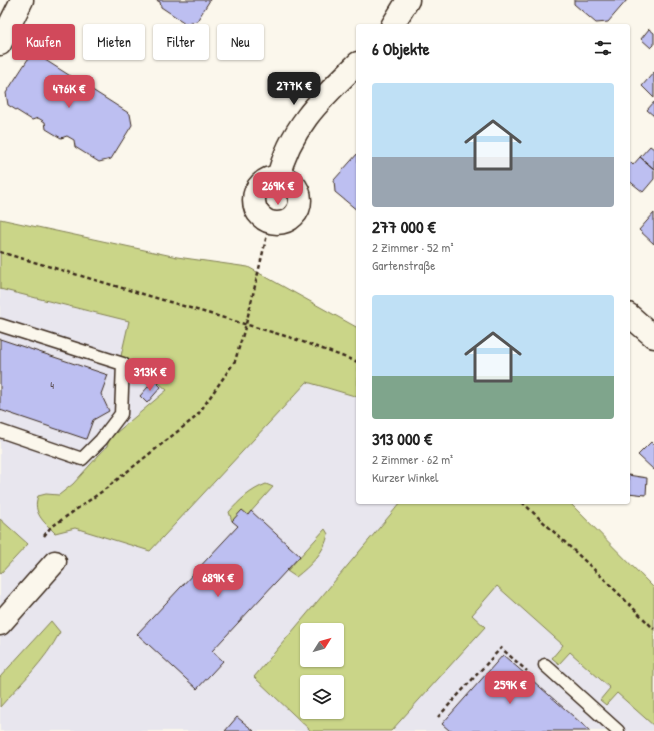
<!DOCTYPE html>
<html lang="de">
<meta charset="utf-8">
<style>
:root{--surface:#fff;--page:#f6f6f6;--text:#222;--muted:#767676;--accent:#d1495b}
body{margin:0;font-family:"Patrick Hand",sans-serif;background:var(--page);color:var(--text);height:100vh;display:flex;flex-direction:column;font-size:15px;white-space:nowrap}
*{box-sizing:border-box;margin:0}
p{font-size:13px;color:var(--muted)}
.icon{flex:none;width:22px;height:22px;fill:none;stroke:currentColor;stroke-width:2;stroke-linecap:round;stroke-linejoin:round}
.map{position:relative;flex:1;overflow:hidden}
.panel{position:absolute;left:356px;top:24px;width:274px;height:480px;display:flex;flex-direction:column;background:var(--surface);border-radius:4px;box-shadow:0 1px 3px #0004}
.panel>*{flex:none}
.guide{position:absolute;left:12px;top:24px;width:284px;height:36px;display:flex;gap:8px}
.needle{width:26px;rotate:53deg}
.controls{position:absolute;left:300px;top:623px;display:grid;gap:8px}
.controls a{display:grid;place-items:center;width:44px;height:44px;border-radius:4px;background:var(--surface);box-shadow:0 1px 3px #0004;font-size:20px}
.price{position:absolute;translate:-50% -34px;padding:0 9px;border-radius:8px;background:var(--accent);color:#fff;font-size:13px;line-height:26px;filter:drop-shadow(0 1px 2px #0008)}
.price::after{content:'';position:absolute;left:50%;top:24px;width:12px;height:9px;margin-left:-6px;background:inherit;clip-path:polygon(0 0,100% 0,50% 100%)}
.price.on{background:#222;color:#fff}
ul{padding:0;list-style:none}
li{display:grid;align-content:center;gap:8px;height:212px;padding:0 16px}
li span{display:grid;place-items:center;height:124px;border-radius:4px;color:#555}
li>.icon{margin-inline-start:auto}
span .icon{width:72px;height:72px;fill:#fffc;stroke-width:1}
li b{font-size:17px}
h2{display:flex;justify-content:space-between;align-items:center;height:48px;padding:0 16px;font-size:17px}
.chip{padding:0 14px;border-radius:4px;background:var(--surface);box-shadow:0 1px 3px #0004;font-size:14px;line-height:36px}
.chip.on{background:var(--accent);color:#fff}
.map>svg:first-child{display:block}
.built{fill:#e8e6ee;fill-rule:evenodd}
.green{fill:#cad588;stroke:#828053;fill-rule:evenodd}
.building{fill:#bdbff1;stroke:#3b2a1e}
.lines{fill:none;stroke-linecap:round;stroke-linejoin:round}
.lane-casing{stroke:#3b2a1e;stroke-width:15}
.street-casing{stroke:#3b2a1e;stroke-width:25}
.path{stroke:#3b2a1e;stroke-width:2.5;stroke-dasharray:4 3;stroke-linecap:butt}
.lane{stroke:#fbf7ec;stroke-width:12}
.street{stroke:#fbf7ec;stroke-width:22}
.labels{text-anchor:middle;dominant-baseline:central;stroke-width:3.5;stroke-linejoin:round;paint-order:stroke}
.number-label{font-size:10px;fill:#5c4f53}
</style>
<div class="map">
<svg width="654" height="731" viewBox="0 0 654 731">
<rect width="100%" height="100%" fill="#fbf7ec"/>
<filter id="ink" filterUnits="userSpaceOnUse"><feTurbulence type="fractalNoise" baseFrequency=".025" numOctaves="2"/><feDisplacementMap in="SourceGraphic" scale="8" xChannelSelector="R" yChannelSelector="G"/><feConvolveMatrix kernelMatrix="1 2 1 2 8 2 1 2 1" color-interpolation-filters="sRGB"/></filter>
<g filter="url(#ink)">
<path class="built" d="M0,289L129,321L307,382L358,397V502H480L654,647V731H0ZM307,630H337V660H307ZM307,682H337V712H307Z"/>
<path class="green" d="M0,219L177,257L248,267L358,328V397L307,382L150,551L75,528L55,533C44,522 32,513 38,496L46,494L59,495L73,484L107,446L110,438L167,390L153,378L147,383L121,356L129,321L0,289Z
M266,484L273,487L248,515L232,521L229,512C240,500 250,490 266,484Z
M401,502H569L654,588V726L617,693L606,705L600,700L610,688L570,652L559,664L552,658L563,645L497,586L472,615L485,627L391,731H311L254,677ZM307,630H337V660H307ZM307,682H337V712H307Z
M0,519L28,544L0,574Z
M325,529L328,534C325,552 310,566 296,577L287,571Z
M51,621L60,632C45,661 21,683 0,707V677Z"/>
<path class="building" d="M156,0H210L197,21L185,23L161,7L160,2Z
M574,0H627L608,22L596,23L574,4Z
M649,29L654,33V45L651,48L641,39Z
M39,56L130,114L132,125L111,159L99,162L75,147L74,140L67,136L61,138L46,129L45,122L38,118L32,120L8,105L6,93L28,59Z
M654,72V98L642,86Z
M654,102V116L647,110Z
M650,146L654,149V169L640,157Z
M358,153V211L335,192L334,180Z
M640,157L654,169V179L643,192L628,180V160L633,165Z
M654,213V244L639,230Z
M0,339L108,375L101,394L109,411L93,420L86,439L0,410Z
M154,380L161,387L147,403L140,396Z
M651,442L654,445V470L638,455Z
M628,475L647,478L646,495L628,493Z
M242,510L248,515L251,511L300,556L212,651L223,661L197,689L137,634L238,526L232,521Z
M503,655L532,680L590,731H450L442,724Z
M237,717L254,731H225Z"/>
<g class="lines">
<defs>
<path id="lane" d="M0,325L123,364L121,414L101,440L82,459L0,431
M545,665L618,731"/>
<path id="street" d="M392,26L408,0
M0,44L22,0
M254 200a23 23 0 1 1 46 0a23 23 0 1 1-46 0Z
M278,178C290,127 322,98 358,63
M628,314L654,337
M0,624L55,562"/>
</defs>
<use href="#lane" class="lane-casing"/>
<use href="#street" class="street-casing"/>
<path class="path" d="M0,252L292,338L358,362
M522,502L602,577L654,629
M44,536L50,528L104,490L197,416L235,361L246,324L270,222
M438,717L501,648L527,671"/>
<use href="#lane" class="lane"/>
<use href="#street" class="street"/>
</g>
</g>
<g class="labels">
<g class="number-label">
<text x="52" y="385">4</text>
</g>
</g>
</svg>
<div class="controls">
<a><svg class="needle" viewBox="-14 -14 28 28"><path d="M0-13l5 13h-10z" fill="#e53935"/><path d="M0 13l5-13h-10z" fill="#767676"/></svg></a>
<a><svg class="icon" aria-label="layers" viewBox="0 0 24 24"><path d="M12 4l9 5-9 5-9-5zM3 14l9 5 9-5"/></svg></a>
</div>
<b class="price on" style="left:294px;top:106px">277K €</b>
<b class="price" style="left:69px;top:109px">476K €</b>
<b class="price" style="left:278px;top:206px">269K €</b>
<b class="price" style="left:150px;top:392px">313K €</b>
<b class="price" style="left:218px;top:598px">689K €</b>
<b class="price" style="left:510px;top:705px">259K €</b>
<div class="guide">
<a class="chip on">Kaufen</a>
<a class="chip">Mieten</a>
<a class="chip">Filter</a>
<a class="chip">Neu</a>
</div>
<section class="panel">
<h2>6 Objekte<svg class="icon" aria-label="filters" viewBox="0 0 24 24"><path d="M4 7h16M4 17h16"/><circle cx="9" cy="7" r="2"/><circle cx="15" cy="17" r="2"/></svg></h2>
<ul>
<li><span style="background:linear-gradient(#bfe0f5 60%,#9aa5b1 0)"><svg class="icon" aria-label="home" viewBox="0 0 24 24"><path d="M3 11l9-7 9 7M6 9v11h12V9"/></svg></span><div><b>277 000 €</b><p>2 Zimmer · 52 m²</p><p>Gartenstraße</p></div></li>
<li><span style="background:linear-gradient(#bfe0f5 65%,#7fa58c 0)"><svg class="icon" aria-label="home" viewBox="0 0 24 24"><path d="M3 11l9-7 9 7M6 9v11h12V9"/></svg></span><div><b>313 000 €</b><p>2 Zimmer · 62 m²</p><p>Kurzer Winkel</p></div></li>
</ul>
</section>
</div>
